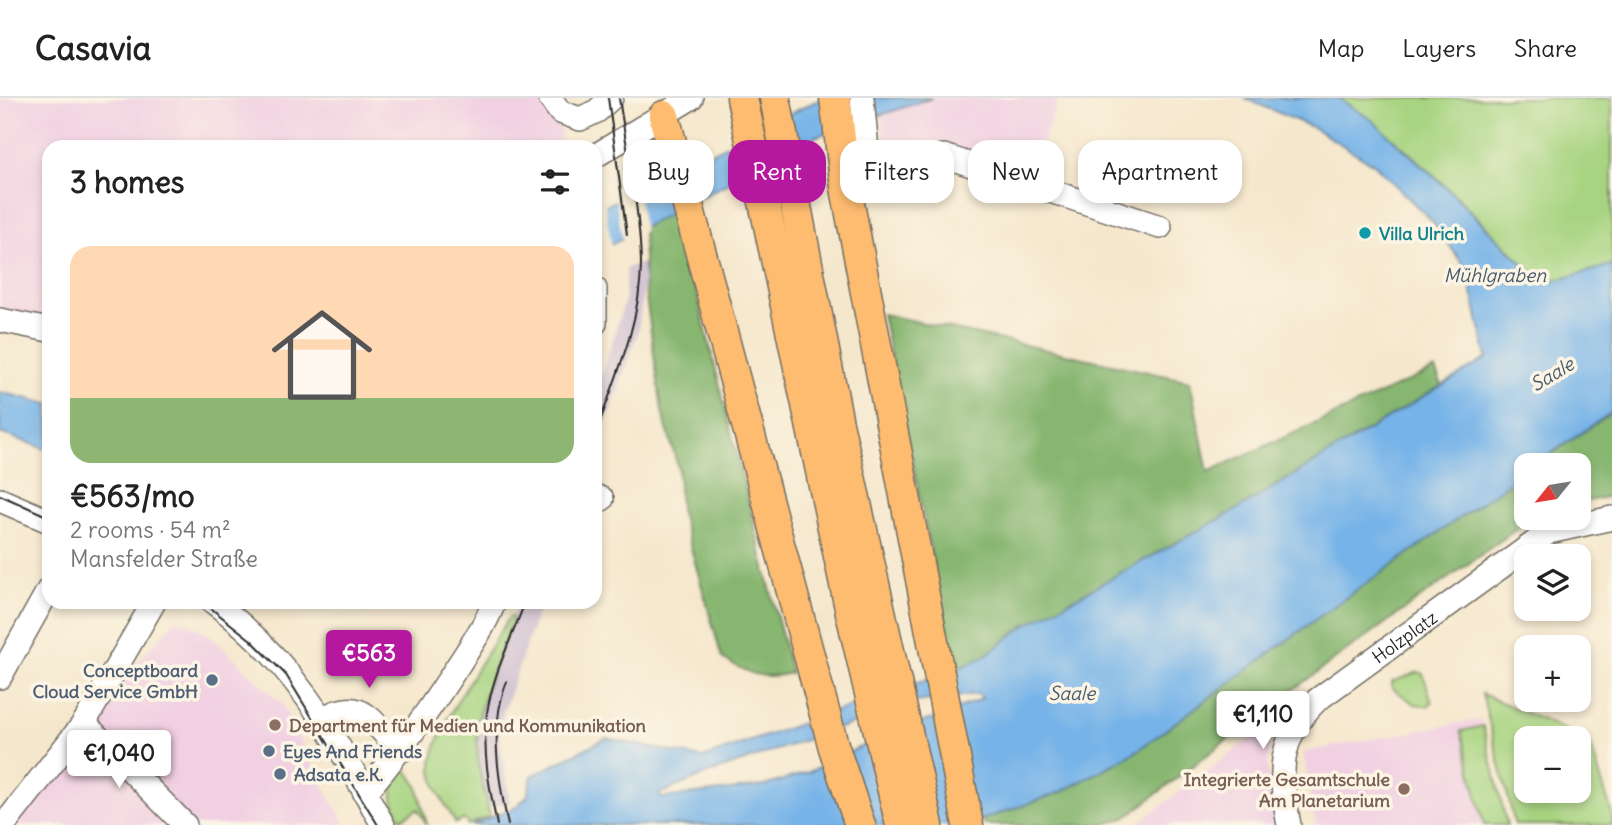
<!DOCTYPE html>
<meta charset="utf-8">
<style>
:root{--surface:#fff;--page:#f2f2f2;--text:#222;--muted:#767676;--line:#e0e0e0;--accent:#b5179e}
body{margin:0;font-family:Delius,sans-serif;background:var(--page);color:var(--text);height:100vh;display:flex;flex-direction:column;font-size:26px;white-space:nowrap}
*{box-sizing:border-box;margin:0}
p{font-size:23px;color:var(--muted)}
.icon{flex:none;width:38px;height:38px;fill:none;stroke:currentColor;stroke-width:2;stroke-linecap:round;stroke-linejoin:round}
.map{position:relative;flex:1;overflow:hidden}
.details{position:absolute;left:42px;top:42px;width:560px;height:469px;display:flex;flex-direction:column;background:var(--surface);border-radius:21px;box-shadow:0 4px 10px #0003}
.details>*{flex:none}
.hud{position:absolute;left:623px;top:42px;width:665px;height:63px;display:flex;gap:14px}
.needle{width:46px;rotate:240deg}
.tools{position:absolute;left:1514px;top:355px;display:grid;gap:14px}
.tools a{display:grid;place-items:center;width:77px;height:77px;border-radius:14px;background:var(--surface);box-shadow:0 4px 10px #0003;font-size:35px}
.price{position:absolute;translate:-50% -60px;padding:0 16px;border-radius:7px;background:#fff;color:#222;font-size:23px;line-height:46px;filter:drop-shadow(0 2px 4px #0008)}
.price::after{content:'';position:absolute;left:50%;top:42px;width:21px;height:16px;margin-left:-10px;background:inherit;clip-path:polygon(0 0,100% 0,50% 100%)}
.price.current{background:var(--accent);color:#fff}
ul{padding:0;list-style:none}
li{display:grid;align-content:center;gap:14px;height:371px;padding:0 28px}
li span{display:grid;place-items:center;height:217px;border-radius:21px;color:#555}
li>.icon{margin-inline-start:auto}
span .icon{width:126px;height:126px;fill:#fffc;stroke-width:1}
li b{font-size:30px}
h2{display:flex;justify-content:space-between;align-items:center;height:84px;padding:0 28px;font-size:30px}
.pill{padding:0 24px;border-radius:21px;background:var(--surface);box-shadow:0 4px 10px #0003;font-size:24px;line-height:63px}
.pill.current{background:var(--accent);color:#fff}
header{display:flex;align-items:center;gap:42px;box-sizing:border-box;height:98px;padding:0 35px;background:var(--surface);border-bottom:2px solid var(--line)}
header strong{font-size:33px}
nav{display:flex;gap:38px;margin-inline-start:auto;font-size:24px}
.map>svg:first-child{display:block}
.built{fill:#f1d0e2}
.industrial{fill:#cebed0}
.green{fill:#a8d481;stroke:#6a8056;stroke-width:2;fill-rule:evenodd}
.forest{fill:#86b66f;stroke:#58704d;stroke-width:2}
.water{fill:#76b3e8;stroke:#506f8a;stroke-width:2;fill-rule:evenodd}
.pier{fill:#f5e7cc}
.lines{fill:none;stroke-linecap:round;stroke-linejoin:round}
.minor-casing{stroke:#726d63;stroke-width:26}
.major-casing{stroke:#726d63;stroke-width:33}
.minor{stroke:#fff;stroke-width:23}
.major{stroke:#fdbc70;stroke-width:30}
.tram{stroke:#2b2b2b;stroke-width:2}
.culture-dot{fill:#0f9aa8;stroke:#fcf5e5;stroke-width:2.5}
.service-dot{fill:#5c6f8a;stroke:#fcf5e5;stroke-width:2.5}
.education-dot{fill:#8d6e63;stroke:#fcf5e5;stroke-width:2.5}
.labels{text-anchor:middle;dominant-baseline:central;stroke-width:7;stroke-linejoin:round;paint-order:stroke}
.culture-label{font-size:18px;font-weight:bold;fill:#0d838f;stroke:#fcf5e5;text-anchor:start}
.street-label{font-size:18px;fill:#2b2b2b;stroke:#fcf5e5}
.service-label{font-size:18px;font-weight:bold;fill:#4e5e75;stroke:#fcf5e5;text-anchor:start}
.education-label{font-size:18px;font-weight:bold;fill:#785e54;stroke:#fcf5e5;text-anchor:start}
.water-label{font-size:19px;font-style:italic;fill:#455b6d;stroke:#fcf5e5}
</style>
<header>
<strong>Casavia</strong>
<nav><a>Map</a><a>Layers</a><a>Share</a></nav>
</header>
<div class="map">
<svg width="1612" height="727" viewBox="0 0 1612 727">
<rect width="100%" height="100%" fill="#fcf5e5"/>
<filter id="ink" filterUnits="userSpaceOnUse"><feTurbulence type="fractalNoise" baseFrequency=".0143" numOctaves="2"/><feDisplacementMap in="SourceGraphic" scale="14" xChannelSelector="R" yChannelSelector="G"/><feConvolveMatrix kernelMatrix="1 2 1 2 8 2 1 2 1" color-interpolation-filters="sRGB"/></filter>
<filter id="wash" filterUnits="userSpaceOnUse"><feTurbulence type="fractalNoise" baseFrequency=".00686" numOctaves="4" result="noise"/><feDisplacementMap in="SourceGraphic" scale="28" xChannelSelector="R" yChannelSelector="G"/><feGaussianBlur stdDeviation="1.57" result="paint"/><feColorMatrix in="noise" values="0 0 0 0 0 0 0 0 0 0 0 0 0 0 0 0 0 1.4 0 .05"/><feComposite in="paint" operator="in"/></filter>
<g filter="url(#wash)">
<rect width="100%" height="100%" fill="#f5e7cc"/>
<path class="built" d="M0,0H555L562,49H49V232L0,222Z
M932,0H1059L1029,79L945,52L886,54L881,17Z
M175,523L187,524L212,539L282,606L323,688L346,727H14L92,630L143,558Z
M1276,621L1267,667L1277,727H1136Z
M1481,621L1507,727H1316L1303,654Z"/>
<path class="industrial" d="M646,164L638,235L595,355V299L624,205L626,170Z
M518,504H541L501,621L499,640L510,705L487,709L477,645L478,629L481,608Z"/>
<path class="green" d="M1338,0H1612V167L1543,186C1478,121 1415,50 1338,0Z
M510,518L513,520C501,555 482,591 478,628C474,658 483,689 490,718L468,727L464,721L456,725C447,709 433,690 432,671C429,638 491,550 510,518Z
M1418,574L1423,576L1432,604L1428,608L1415,606L1392,590V584Z
M1482,596L1589,642L1612,717V727H1515ZM1578,640V693H1526V640Z
M1483,628L1507,727H1484L1461,633Z
M404,668L417,687L427,727L418,711L401,721C389,700 390,687 404,668Z"/>
<path class="forest" d="M676,112L791,575C762,583 747,575 722,560L680,411L678,369L662,313L645,192L643,129Z
M882,216L1190,283L1208,374L1435,271L1442,287L1238,411L1026,527L983,559L955,572Z
M1612,314V398L1579,405L1578,368H1534Z
M1526,373V420H1532L1284,598L1125,720L1101,727H984L983,721L1061,694L1134,655L1327,513Z"/>
<path class="water" d="M822,0H932L817,38L595,155V113Z
M1244,0H1338L1372,22L1450,93L1543,186L1612,167V314L1534,367L1526,368V373L1327,513L1134,655L1061,694L967,727H472L514,710L527,699L532,678L606,640L702,660L955,572L983,559L1026,527L1238,411L1487,260L1467,172L1432,123L1375,67L1314,30ZM978,596L982,600L979,602L856,651L809,674L764,688L661,700L659,696L707,676L915,604Z
M0,294L49,306V352L0,335Z"/>
<path class="pier" d="M637,87L644,133L623,144L615,98Z
M604,104L612,150L595,159V109Z"/>
</g>
<g filter="url(#ink)">
<g class="lines">
<defs>
<g id="minor">
<path d="M550,0L560,14L580,21L597,13L611,0"/>
<path d="M862,0L868,62L877,68L944,58L1160,129"/>
<path d="M595,58L691,0"/>
<path d="M595,191V225"/>
<path d="M0,222L49,232"/>
<path d="M595,398L602,401"/>
<path d="M0,402L49,423"/>
<path d="M213,504C296,564 335,640 383,727"/>
<path d="M0,579L49,491"/>
<path d="M322,621C366,595 371,628 402,652"/>
<path d="M84,625L185,727"/>
<path d="M365,695C400,654 430,611 459,566C472,546 486,526 494,504"/>
<path d="M4,727L84,625L154,504"/>
<path id="s1" d="M1289,727C1279,675 1277,641 1317,602L1549,434L1612,420"/>
</g>
<path id="major" d="M742,0L851,515L901,727
M775,0L838,325L928,727
M835,0L846,90L968,727
M664,18L834,650L860,727"/>
</defs>
<use href="#minor" class="minor-casing"/>
<use href="#major" class="major-casing"/>
<use href="#minor" class="minor"/>
<use href="#major" class="major"/>
<path class="tram" d="M608,0L627,137
M595,337C614,283 641,225 641,166C640,111 627,54 619,0
M0,397L49,419
M203,504L251,542L286,577L378,727
M507,583C489,629 498,680 508,727
M497,727C490,693 483,658 486,624C489,584 511,542 525,504"/>
</g>
</g>
<circle class="culture-dot" cx="1365" cy="135" r="7"/>
<g class="service-dot">
<circle cx="212" cy="582" r="7"/>
<circle cx="269" cy="653" r="7"/>
<circle cx="280" cy="676" r="7"/>
</g>
<g class="education-dot">
<circle cx="275" cy="627" r="7"/>
<circle cx="1404" cy="691" r="7"/>
</g>
<g class="labels">
<g class="culture-label">
<text x="1379" y="135">Villa Ulrich</text>
</g>
<g class="street-label">
<text stroke="none"><textPath href="#s1" startOffset="243">Holzplatz</textPath></text>
</g>
<g class="service-label">
<text x="198" y="572" text-anchor="end">Conceptboard<tspan x="198" dy="21">Cloud Service GmbH</tspan></text>
<text x="283" y="653">Eyes And Friends</text>
<text x="294" y="676">Adsata e.K.</text>
</g>
<g class="education-label">
<text x="289" y="627">Department für Medien und Kommunikation</text>
<text x="1390" y="681" text-anchor="end">Integrierte Gesamtschule<tspan x="1390" dy="21">Am Planetarium</tspan></text>
</g>
<g class="water-label">
<text x="1495" y="177">Mühlgraben</text>
<text transform="translate(1552 276) rotate(-31)">Saale</text>
<text x="1072" y="595">Saale</text>
</g>
</g>
</svg>
<div class="tools">
<a><svg class="needle" viewBox="-14 -14 28 28"><path d="M0-13l5 13h-10z" fill="#e53935"/><path d="M0 13l5-13h-10z" fill="#767676"/></svg></a>
<a><svg class="icon" aria-label="layers" viewBox="0 0 24 24"><path d="M12 4l9 5-9 5-9-5zM3 14l9 5 9-5"/></svg></a>
<a>+</a>
<a>−</a>
</div>
<b class="price current" style="left:369px;top:592px">€563</b>
<b class="price" style="left:1263px;top:653px">€1,110</b>
<b class="price" style="left:119px;top:692px">€1,040</b>
<div class="hud">
<a class="pill">Buy</a>
<a class="pill current">Rent</a>
<a class="pill">Filters</a>
<a class="pill">New</a>
<a class="pill">Apartment</a>
</div>
<section class="details">
<h2>3 homes<svg class="icon" aria-label="filters" viewBox="0 0 24 24"><path d="M4 7h16M4 17h16"/><circle cx="9" cy="7" r="2"/><circle cx="15" cy="17" r="2"/></svg></h2>
<ul>
<li><span style="background:linear-gradient(#ffd9b3 70%,#8fb573 0)"><svg class="icon" aria-label="home" viewBox="0 0 24 24"><path d="M3 11l9-7 9 7M6 9v11h12V9"/></svg></span><div><b>€563/mo</b><p>2 rooms · 54 m²</p><p>Mansfelder Straße</p></div></li>
</ul>
</section>
</div>
